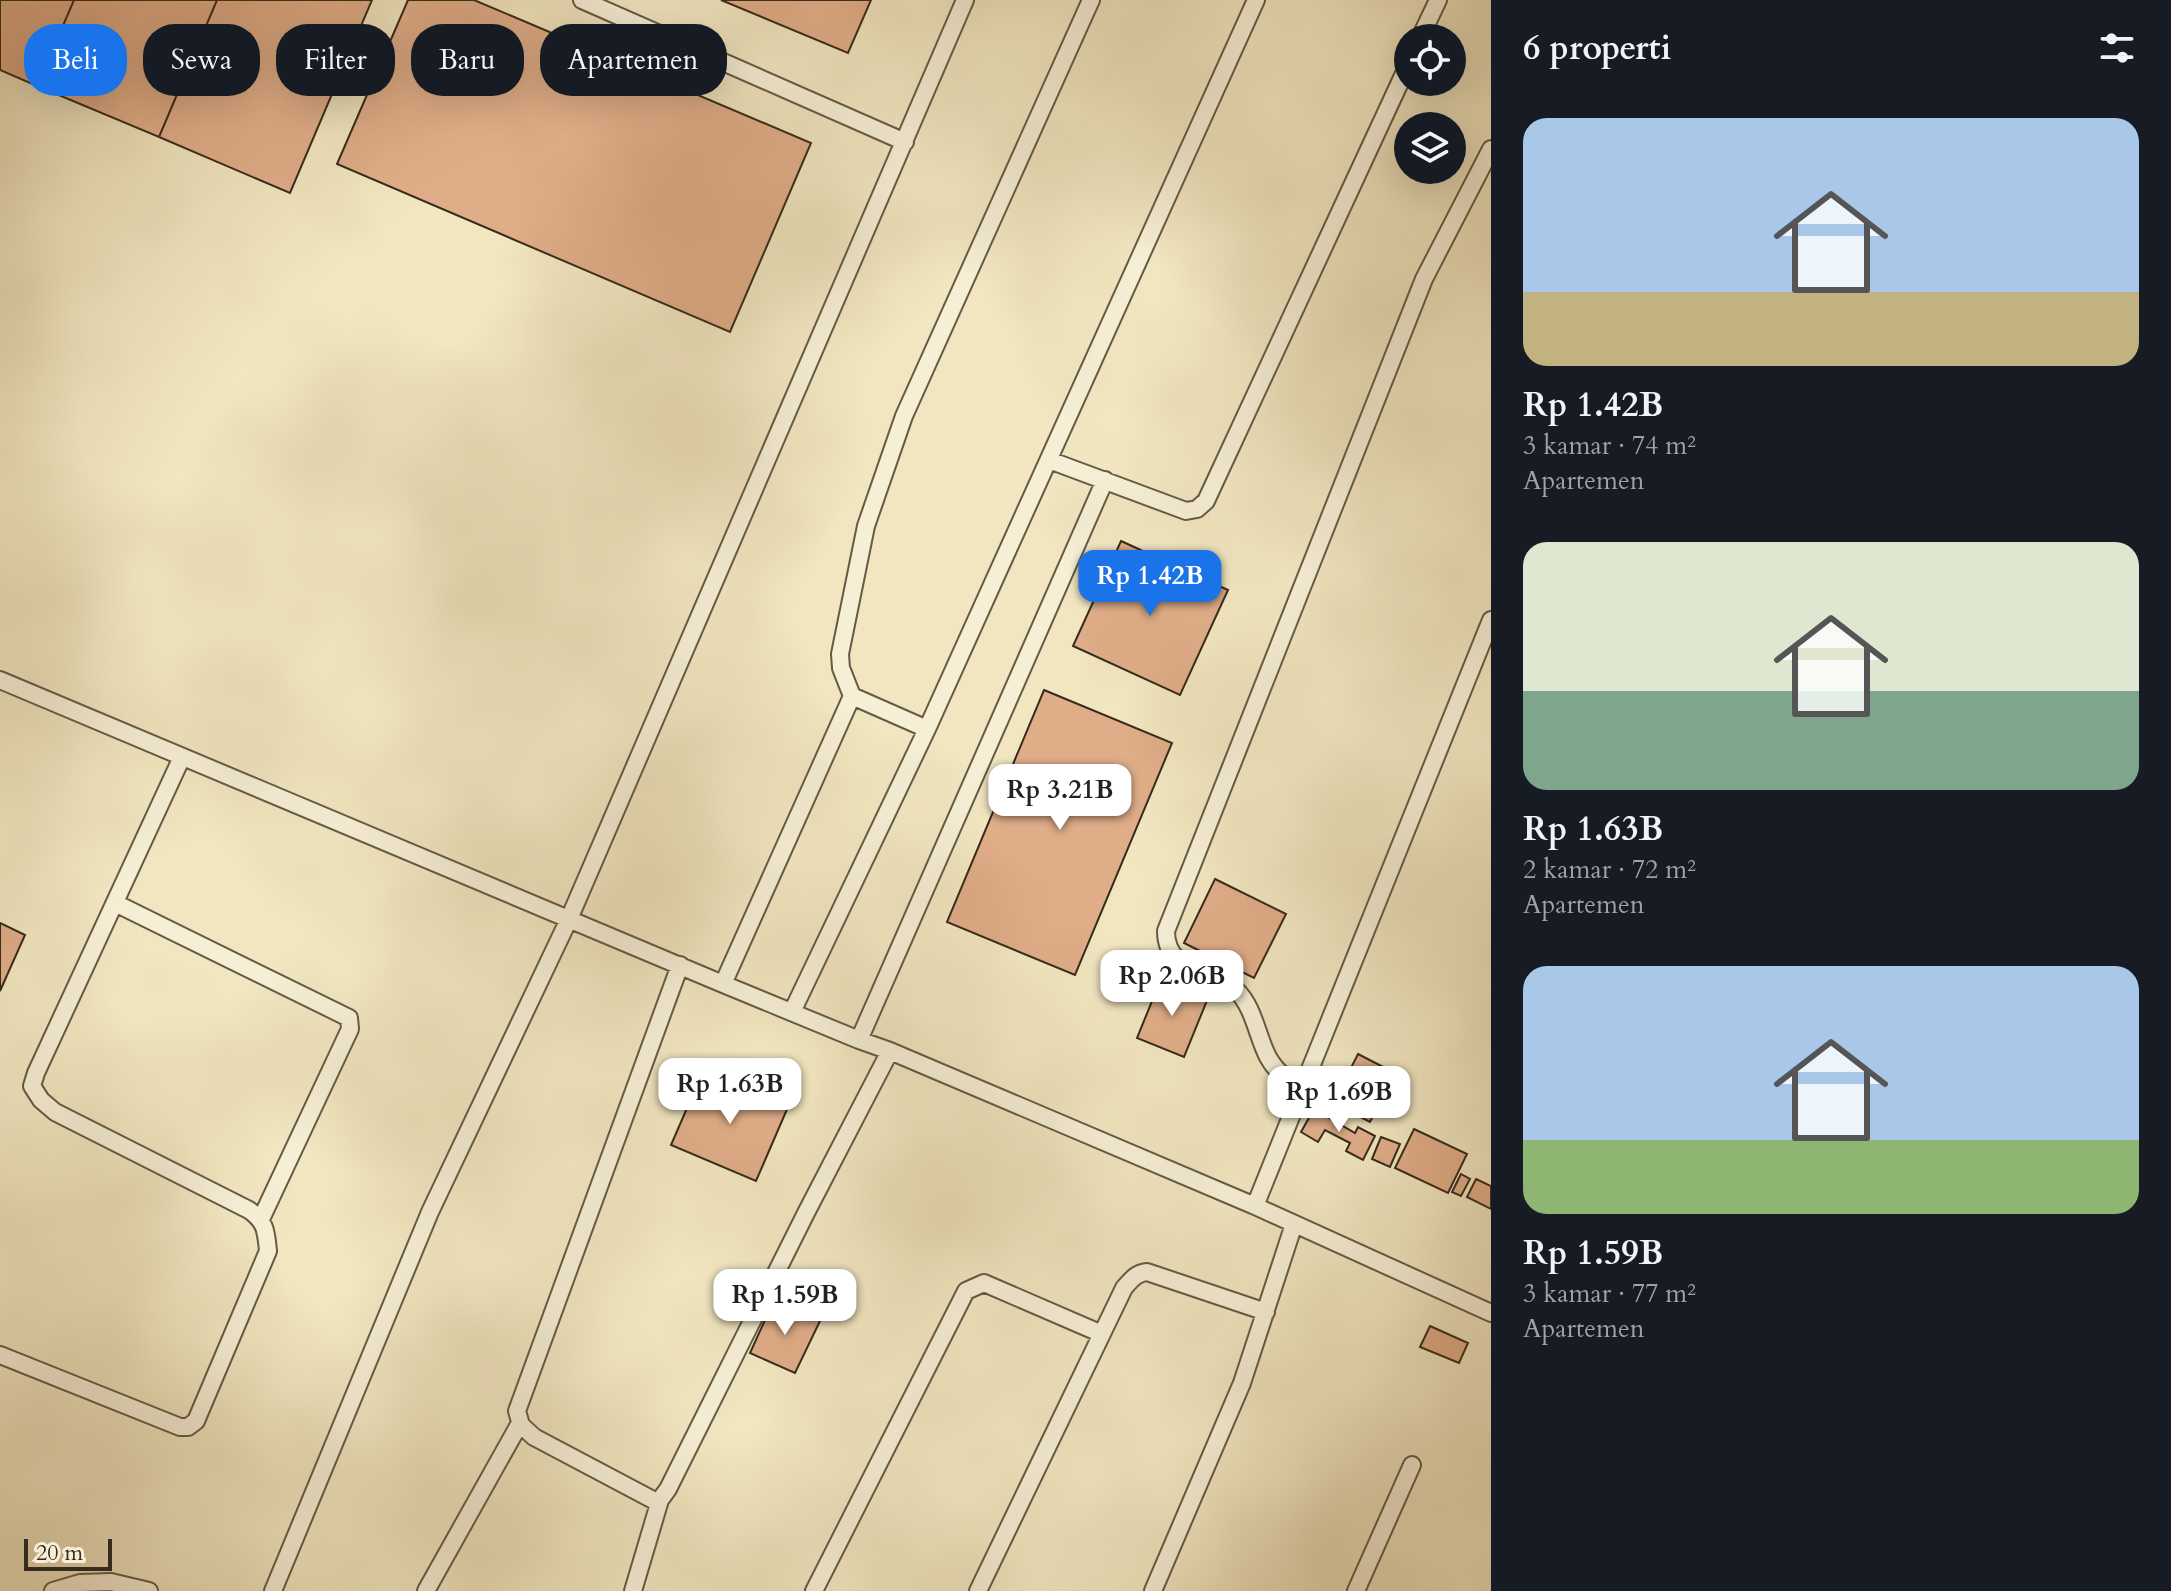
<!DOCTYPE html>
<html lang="id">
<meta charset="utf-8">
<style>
:root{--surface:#171b24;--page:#20242c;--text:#f1f3f6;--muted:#9ea1a6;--accent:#1a73e8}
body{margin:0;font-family:Cardo,serif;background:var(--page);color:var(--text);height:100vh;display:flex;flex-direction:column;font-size:30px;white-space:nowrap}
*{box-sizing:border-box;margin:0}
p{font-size:26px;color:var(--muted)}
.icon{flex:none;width:44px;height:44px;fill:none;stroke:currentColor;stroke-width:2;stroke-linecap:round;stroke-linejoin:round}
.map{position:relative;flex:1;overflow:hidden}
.drawer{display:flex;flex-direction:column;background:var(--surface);width:680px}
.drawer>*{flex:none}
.banner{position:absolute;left:24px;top:24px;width:760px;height:72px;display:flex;gap:16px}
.tools{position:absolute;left:1394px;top:24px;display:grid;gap:16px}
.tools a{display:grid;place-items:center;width:72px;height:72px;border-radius:50%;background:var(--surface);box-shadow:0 8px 32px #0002;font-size:40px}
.scale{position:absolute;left:24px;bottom:20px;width:88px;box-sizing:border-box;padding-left:8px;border:4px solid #372b1d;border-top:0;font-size:22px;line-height:28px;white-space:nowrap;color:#372b1d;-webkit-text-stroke:6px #f6efd6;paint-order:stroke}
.price{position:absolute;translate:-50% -68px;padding:0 18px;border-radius:16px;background:#fff;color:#222;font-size:26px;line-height:52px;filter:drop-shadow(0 2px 4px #0008)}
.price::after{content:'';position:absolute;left:50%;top:48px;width:24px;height:18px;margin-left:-12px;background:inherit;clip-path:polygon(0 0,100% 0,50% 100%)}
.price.current{background:var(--accent);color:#fff}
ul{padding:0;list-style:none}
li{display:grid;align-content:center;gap:16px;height:424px;padding:0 32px}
li span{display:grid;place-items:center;height:248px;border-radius:24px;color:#555}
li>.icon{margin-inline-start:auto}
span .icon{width:144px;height:144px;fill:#fffc;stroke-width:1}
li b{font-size:34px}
h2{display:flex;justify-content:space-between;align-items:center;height:96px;padding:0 32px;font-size:34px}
.pill{padding:0 28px;border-radius:32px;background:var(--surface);box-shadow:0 8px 32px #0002;font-size:28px;line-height:72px}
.pill.current{background:var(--accent);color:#fff}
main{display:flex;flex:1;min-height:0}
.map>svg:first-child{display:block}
.building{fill:#dfad88;stroke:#372b1d;stroke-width:2}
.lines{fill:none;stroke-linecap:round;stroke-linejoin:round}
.service-casing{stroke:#665a46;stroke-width:20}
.service{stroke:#f6efd6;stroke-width:16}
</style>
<main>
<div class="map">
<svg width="1491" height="1591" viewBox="0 0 1491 1591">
<rect width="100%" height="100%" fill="#f1e6c0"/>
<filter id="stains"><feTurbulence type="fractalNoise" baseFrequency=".0025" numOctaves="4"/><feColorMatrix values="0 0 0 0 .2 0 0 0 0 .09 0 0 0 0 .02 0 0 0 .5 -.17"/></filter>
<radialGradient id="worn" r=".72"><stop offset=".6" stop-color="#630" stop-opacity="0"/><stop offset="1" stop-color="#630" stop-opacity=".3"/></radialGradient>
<path class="building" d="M0,0H74L37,86L0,70Z
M74,0H217L159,137L37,86Z
M217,0H372L290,193L159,137Z
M408,0H474L811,143L730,332L337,164Z
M721,0H871L848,53Z
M1121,541L1228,590L1180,695L1073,646Z
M1044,690L1172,743L1075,975L947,922Z
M1215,879L1286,914L1254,978L1184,943Z
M0,923L25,935L0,991Z
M1161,979L1208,998L1184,1057L1137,1038Z
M1358,1054L1395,1073L1370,1122L1333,1103Z
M703,1071L788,1107L756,1181L671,1145Z
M1314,1109L1355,1133L1358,1127L1375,1136L1363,1160L1346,1151L1350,1143L1325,1130L1318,1142L1301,1132Z
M1414,1129L1467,1154L1448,1193L1395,1168Z
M1381,1137L1400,1144L1390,1167L1372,1159Z
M1461,1174L1470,1179L1461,1196L1452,1192Z
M1476,1179L1491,1186V1209L1467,1197Z
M774,1300L820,1321L795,1373L750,1353Z
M1430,1326L1468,1343L1459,1363L1420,1347Z"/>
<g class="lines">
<defs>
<path id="service" d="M582,0L905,142
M1420,38L1438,0
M1049,460L1186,511L1197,509L1206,501L1408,65
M0,680L723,984L859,1040L890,1051L1255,1206L1491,1313
M852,696L927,729
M115,903L349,1018L350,1029L261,1219
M680,965L517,1411L521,1425L534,1437L655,1501L660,1500L668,1489L806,1213L890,1051
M723,984L852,696L841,668L840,654L866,526L904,416L1091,0
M792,1012L927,729L1256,0
M859,1040L1105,480
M1303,1091C1289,1081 1276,1072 1268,1057C1257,1036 1254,1007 1236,990C1212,966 1166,974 1166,931L1424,279L1491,149
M1255,1206L1491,620
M0,1355L180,1427H188L196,1421L268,1251C266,1231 266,1222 249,1210L55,1112L41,1100L32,1086L36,1073L182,757
M53,1591L80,1583L111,1582L149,1591
M273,1591L430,1212L569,919L965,0
M426,1591L520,1423
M633,1591L660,1500
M814,1591L966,1291L984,1283L1102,1334
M978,1591L1124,1288C1131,1280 1136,1273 1147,1272L1266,1312
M1153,1591L1242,1383L1294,1224
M1356,1591L1412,1465"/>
</defs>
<use href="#service" class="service-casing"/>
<use href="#service" class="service"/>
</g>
<rect width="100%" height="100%" filter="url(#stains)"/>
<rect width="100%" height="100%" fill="url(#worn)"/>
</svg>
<div class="tools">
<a><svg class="icon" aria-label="locate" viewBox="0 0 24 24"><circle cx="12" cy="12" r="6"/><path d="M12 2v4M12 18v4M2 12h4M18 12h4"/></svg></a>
<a><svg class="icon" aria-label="layers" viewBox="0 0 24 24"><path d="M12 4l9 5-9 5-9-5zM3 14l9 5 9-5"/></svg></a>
</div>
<div class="scale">20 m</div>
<b class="price current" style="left:1150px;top:618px">Rp 1.42B</b>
<b class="price" style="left:1060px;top:832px">Rp 3.21B</b>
<b class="price" style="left:1172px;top:1018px">Rp 2.06B</b>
<b class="price" style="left:730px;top:1126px">Rp 1.63B</b>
<b class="price" style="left:1339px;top:1134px">Rp 1.69B</b>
<b class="price" style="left:785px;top:1337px">Rp 1.59B</b>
<div class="banner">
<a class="pill current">Beli</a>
<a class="pill">Sewa</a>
<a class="pill">Filter</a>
<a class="pill">Baru</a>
<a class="pill">Apartemen</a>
</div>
</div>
<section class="drawer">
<h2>6 properti<svg class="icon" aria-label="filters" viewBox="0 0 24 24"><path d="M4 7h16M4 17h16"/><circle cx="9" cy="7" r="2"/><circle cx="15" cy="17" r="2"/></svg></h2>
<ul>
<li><span style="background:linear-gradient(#a9c7e8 70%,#c2b280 0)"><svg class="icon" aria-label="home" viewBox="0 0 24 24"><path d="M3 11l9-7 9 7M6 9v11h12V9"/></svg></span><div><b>Rp 1.42B</b><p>3 kamar · 74 m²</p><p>Apartemen</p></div></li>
<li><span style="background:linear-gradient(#dfe7d0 60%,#7fa58c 0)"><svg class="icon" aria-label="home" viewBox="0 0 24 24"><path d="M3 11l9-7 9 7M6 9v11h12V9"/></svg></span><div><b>Rp 1.63B</b><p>2 kamar · 72 m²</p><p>Apartemen</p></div></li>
<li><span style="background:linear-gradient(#a9c7e8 70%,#8fb573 0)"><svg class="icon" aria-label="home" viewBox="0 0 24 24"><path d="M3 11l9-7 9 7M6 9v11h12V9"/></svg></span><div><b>Rp 1.59B</b><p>3 kamar · 77 m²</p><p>Apartemen</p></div></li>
</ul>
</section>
</main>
